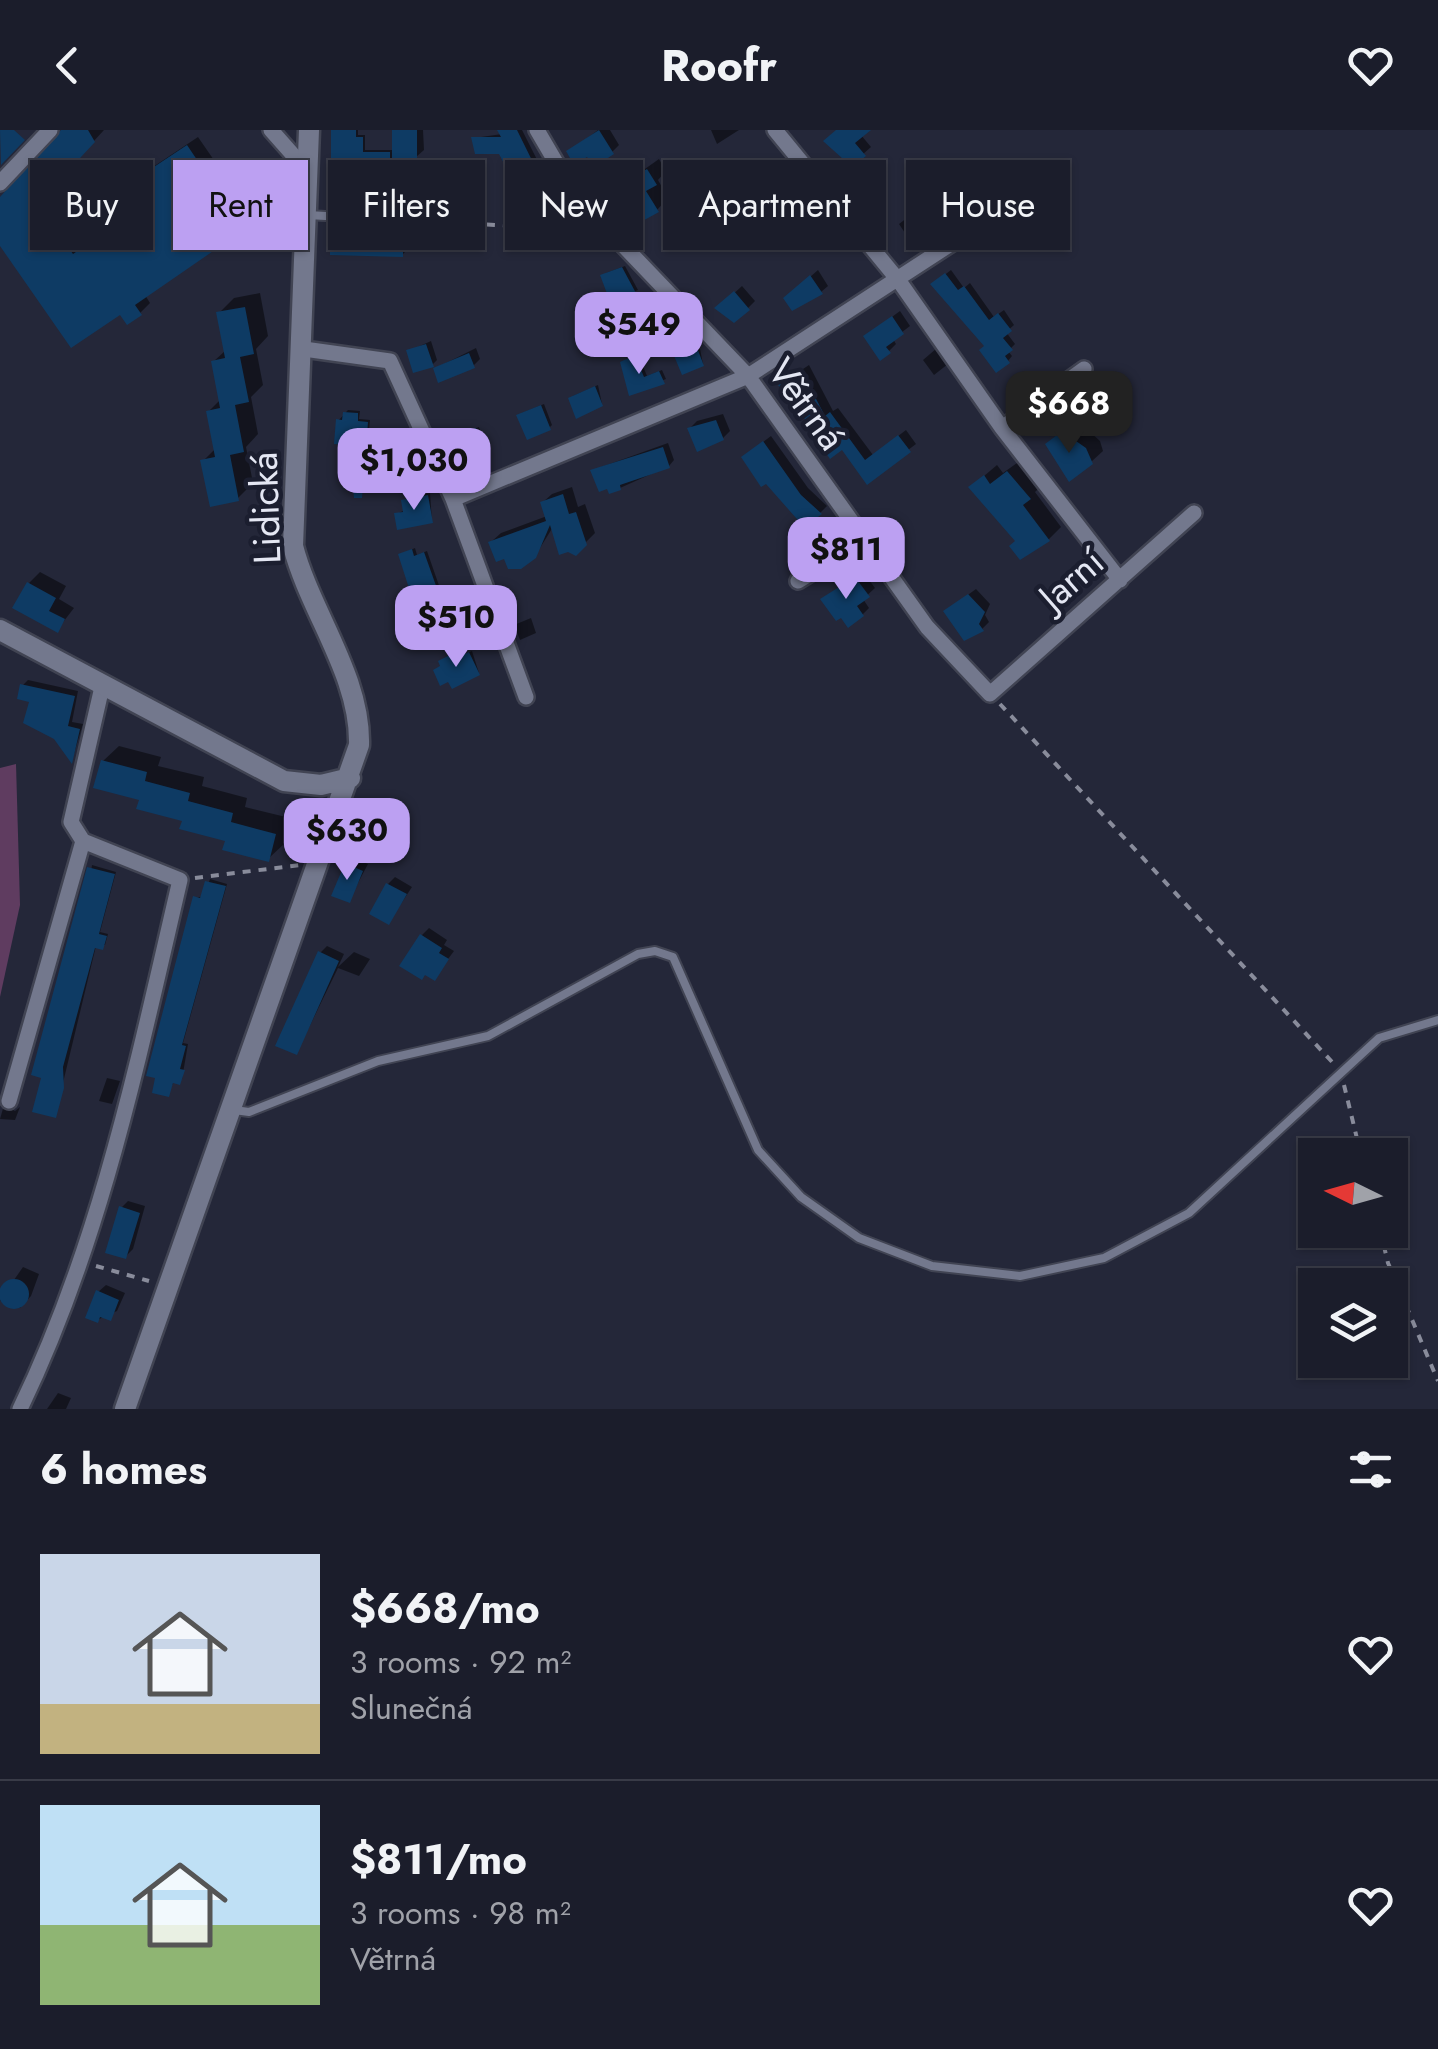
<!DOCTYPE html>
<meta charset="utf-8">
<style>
:root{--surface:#1b1d2b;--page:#282a37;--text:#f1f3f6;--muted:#a0a2a9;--line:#393b47;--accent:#bca0f2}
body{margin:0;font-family:Jost,sans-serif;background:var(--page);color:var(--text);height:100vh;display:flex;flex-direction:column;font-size:38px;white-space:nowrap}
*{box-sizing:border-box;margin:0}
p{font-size:32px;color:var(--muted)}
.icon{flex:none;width:55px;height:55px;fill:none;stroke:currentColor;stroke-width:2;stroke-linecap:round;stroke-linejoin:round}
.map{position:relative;height:1279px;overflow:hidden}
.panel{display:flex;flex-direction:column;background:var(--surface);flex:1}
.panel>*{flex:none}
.banner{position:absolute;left:30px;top:30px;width:1380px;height:90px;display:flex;gap:20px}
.needle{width:65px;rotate:275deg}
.fabs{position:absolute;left:1298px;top:1008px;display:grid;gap:20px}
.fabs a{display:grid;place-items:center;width:110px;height:110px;border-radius:0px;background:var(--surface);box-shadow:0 2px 8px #0004,0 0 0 2px var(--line);font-size:50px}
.price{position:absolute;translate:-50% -85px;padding:0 22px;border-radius:20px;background:var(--accent);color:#111;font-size:32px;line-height:65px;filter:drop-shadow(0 2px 5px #0008)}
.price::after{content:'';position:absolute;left:50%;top:60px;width:30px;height:22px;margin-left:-15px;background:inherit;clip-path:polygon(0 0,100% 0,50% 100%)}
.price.on{background:#222;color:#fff}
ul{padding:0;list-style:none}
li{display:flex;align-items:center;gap:30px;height:250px;padding:0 40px}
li+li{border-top:2px solid var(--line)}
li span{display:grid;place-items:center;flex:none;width:280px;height:200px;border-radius:0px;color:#555}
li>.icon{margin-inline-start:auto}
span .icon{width:120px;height:120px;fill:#fffc;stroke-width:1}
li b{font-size:42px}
h2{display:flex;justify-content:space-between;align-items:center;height:120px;padding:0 40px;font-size:42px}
.tag{padding:0 35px;border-radius:0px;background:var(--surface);box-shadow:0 2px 8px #0004,0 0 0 2px var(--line);font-size:35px;line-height:90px}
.tag.on{background:var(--accent);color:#111}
header{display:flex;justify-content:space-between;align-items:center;height:130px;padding:0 40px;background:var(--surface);font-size:45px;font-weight:700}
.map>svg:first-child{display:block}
.green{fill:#5f3c60}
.shadow{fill:#0007}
.building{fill:#0e3b64}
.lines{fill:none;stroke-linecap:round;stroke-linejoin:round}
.service-casing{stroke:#414453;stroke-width:12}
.minor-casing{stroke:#414453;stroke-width:20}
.tertiary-casing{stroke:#414453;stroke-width:25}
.path{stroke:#898c9b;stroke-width:4;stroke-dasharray:8 8;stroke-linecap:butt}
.service{stroke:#73788d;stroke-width:8}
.minor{stroke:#73788d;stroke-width:15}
.tertiary{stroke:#73788d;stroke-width:20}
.labels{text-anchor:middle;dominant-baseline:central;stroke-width:9;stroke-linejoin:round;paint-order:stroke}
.street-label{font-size:38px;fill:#e4e7f3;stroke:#1b1e2f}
</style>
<header><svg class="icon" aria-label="back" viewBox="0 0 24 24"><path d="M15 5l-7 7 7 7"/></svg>Roofr<svg class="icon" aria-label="heart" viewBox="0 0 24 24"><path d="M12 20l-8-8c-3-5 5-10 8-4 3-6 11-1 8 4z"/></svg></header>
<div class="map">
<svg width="1438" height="1279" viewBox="0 0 1438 1279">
<rect width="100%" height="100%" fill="#242739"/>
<path class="green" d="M16,634L20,775L0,867V638Z"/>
<path class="shadow" d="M65,0H104L61,47L66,54L57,63L62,70L55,76L83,116L100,105L94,79L105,69L198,7L227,49L260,34H302V44L292,54H278L268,69V84L258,94L248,95L145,165L150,173L140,183L121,182L0,111V72Z
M334,0H358V5H365V20H395V0H423L424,20L416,27L392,28L389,38L333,40Z
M499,0H522L559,73L555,77L500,21L474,8L502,4Z
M598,0H610L619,15L612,22H569Z
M711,0H739L717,14Z
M840,0H867L861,5L871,17L852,34Z
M659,29L666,41L658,50L668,68L657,80L618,58Z
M783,39L793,55L786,62L752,60Z
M921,77L931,92L909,109L899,94Z
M335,98L405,101V122L402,125L333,101Z
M625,136L638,160L613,171L606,143Z
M818,140L828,156L821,162L794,161Z
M951,140L964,158L970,153L994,187L1004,180L1014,195L1006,202L1015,214L1008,221L1012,226L1008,231L987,215L938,150Z
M742,156L755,171L748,178H718Z
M260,163L268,206L256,219L263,255L251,267L258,304L246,317L253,353L237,369L203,331L216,318L208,282L221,269L213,232L226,220L219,183L234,168Z
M900,181L910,196L893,209L896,214L889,221L866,206Z
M688,209L691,217L699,214L703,234L676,214Z
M431,211L437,230L432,235L409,221Z
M476,218L480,229L473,236L436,238Z
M937,218L948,234L934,245L923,230Z
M638,224L647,246L662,240L666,249L630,263L622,232Z
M809,235L833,281L838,278L873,325L906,300L916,314L867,351L842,317L826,311L788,249Z
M598,255L602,274L573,266Z
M544,274L552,295L550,297L522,283Z
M348,280L360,281L359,289L370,290L366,331L404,325L406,336L365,343L361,366L352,313L338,291Z
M723,284L730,301L723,308L690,298L697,291Z
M1073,293L1082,306L1089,301L1100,311L1103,321L1091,332L1048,314Z
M479,297L487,323L454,309L457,306Z
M771,306L808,358L827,376L820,383L752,320Z
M668,313L674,330L669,336L620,358L593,340Z
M1021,330L1042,355L1035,362L1061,397L1049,409L1018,410L971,357L997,335L1003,343Z
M572,357L578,377L585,374L595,403L585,413L553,397L535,426H506L491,412L501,403L547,386L542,373L552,364Z
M430,363L432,391L397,384L405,380L406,368Z
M415,418L417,425L427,421L451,490L448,493L417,476L401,424Z
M40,442L66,456L59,469L74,478L57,500L29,453Z
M863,442L875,458L863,469L869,478L862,485L824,469Z
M976,459L990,474L985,485L989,492L982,499L954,475Z
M531,488L536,503L520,510L514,495Z
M461,520L463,525L472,521L479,543L443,535L444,529Z
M28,550L78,561L72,592L83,594L72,630L23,555Z
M119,616L161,627L158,636L204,647L202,656L247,668L245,677L290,688L284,714L268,729L142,669L103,631Z
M354,728L368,734L349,770L347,735Z
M92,735L116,742L100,802L108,804L105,815L96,816L55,986Z
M395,747L412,757L389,792L388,754Z
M210,749L227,754L183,913L188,914L182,949L174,951L168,964L195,768L204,766Z
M429,798L447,810L444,815L454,821L434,848L422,805Z
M327,816L344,824L338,837L354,822L370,829L359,846L338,838L297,922L320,823Z
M107,948L120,951L112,974L99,971Z
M4,975L15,981L20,977L15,990L0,989Z
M128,1071L145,1076L133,1119L126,1126L121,1078Z
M23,1137L39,1144L31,1166L20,1178L8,1177L0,1170Z
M106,1155L125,1163L117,1181L97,1190L98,1162Z
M58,1263L71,1268L66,1279H47Z"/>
<path class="building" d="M0,0H14L25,10L1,35Z
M61,0H88L95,12L52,58L58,66L48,73L53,82L46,87L73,124L98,107L92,78L187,15L216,58L248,43H293V57H269V72H260L259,97H248L135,175L142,185L127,195L120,185L71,218L0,116V67Z
M331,0H356V7H363V22H390V40L331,42Z
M392,0H417V30L392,31Z
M497,0H517L556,79L546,85L522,45L513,50L499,24H475L471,7H501Z
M599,0L614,24L594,37L587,27L574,35L566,21Z
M836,0H871L855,13L866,26L852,37L823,11Z
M647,39L657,55L646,61L659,82L637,94L615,58Z
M775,44L787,64L761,80L749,60Z
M330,100L403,103V127L330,125Z
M622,137L637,165L611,174L600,145Z
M945,143L958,160L964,156L989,190L998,183L1012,201L1003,208L1013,220L1005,226L1010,233L996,243L979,220L984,216L930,154Z
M810,145L823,164L792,181L783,168Z
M734,161L750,180L734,193L714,178Z
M245,177L254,224L240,227L249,272L235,275L244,322L230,325L239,371L210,377L200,330L215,327L206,281L220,278L211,231L225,228L216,182Z
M892,186L904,204L886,217L891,223L880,231L863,206Z
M685,210L688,218L696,215L704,236L682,245L670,216Z
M426,214L434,237L413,243L406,220Z
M469,223L475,238L438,253L433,238Z
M635,225L644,247L659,241L665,254L629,266L620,232Z
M801,240L825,286L830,282L865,330L898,305L911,322L867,355L842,320L830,329L820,314L823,312L778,255Z
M595,256L603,276L576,289L568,268Z
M541,275L551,300L527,310L516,285Z
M343,282L358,283V291L368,292L365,332L402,327L404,342L364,345L362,368H354L352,346L347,347L349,315L334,314L336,289L342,290Z
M716,290L724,310L697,322L687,298Z
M476,298L488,325L462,334L451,309Z
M1061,302L1070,315L1076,311L1086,318L1093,334L1069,352L1045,314Z
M763,311L801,365L822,384L804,397L766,354L761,357L741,327Z
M663,317L670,338L620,355L621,360L609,364L607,359L599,362L590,340Z
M1007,341L1031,369L1023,375L1050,411L1020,430L1009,416L1015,411L968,357L984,345L990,354Z
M563,364L569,384L576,382L587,415L576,426L568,422L559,425L550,395L536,428L521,439H508L504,429L496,432L488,412L546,391L540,372Z
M428,365L433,393L397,400L394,383L403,382L401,370Z
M412,419L414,426L424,422L450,495L423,505L406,480L415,477L398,424Z
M855,447L870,467L857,476L864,486L848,498L841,488L836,491L820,469Z
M27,452L56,468L49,481L65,489L58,503L12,478Z
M968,464L985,482L979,494L984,501L964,511L943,481Z
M458,521L460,526L469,522L480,545L452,559L448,552L440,556L433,540L440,536L438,531Z
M20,554L75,566L68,596L80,599L72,634L54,609L23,593L29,572L17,569Z
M101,630L147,642L145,651L190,663L188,671L233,683L231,692L276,704L269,732L222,720L225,711L179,699L182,691L136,679L139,670L93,658Z
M345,733L363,741L350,773L331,766Z
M87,737L115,744L99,804L107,806L103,820L95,818L63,937L64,958L56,988L32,982L41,948L31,945Z
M205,751L226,756L182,915L186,916L180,939L185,940L180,955L173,953L169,967L152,963L155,948L146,946L193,766L200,768Z
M386,753L407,764L389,795L369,784Z
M420,804L442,818L439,823L449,829L435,851L425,845L422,850L399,836Z
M318,821L339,831L297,925L275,916Z
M119,1076L140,1083L126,1129L105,1123Z
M-1 1164a15 15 0 1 1 30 0a15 15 0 1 1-30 0Z
M96,1160L119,1170L111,1191L100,1187L98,1193L85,1188Z"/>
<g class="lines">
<defs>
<path id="service" d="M308,85L413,91
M234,980L249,982L378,931L488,906L638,824L655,821L673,827L758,1020L801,1067L859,1108L932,1136L1020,1146L1104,1128L1189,1083L1379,908L1438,890"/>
<path id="minor" d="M271,0L309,43
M537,0L575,65L748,246L927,497L990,564L1194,383
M775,0L899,151L1002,298L1084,239
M0,53L50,0
M304,219L390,231L453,369L526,567
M1002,298L1120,450
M453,369L748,246L983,93
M798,451L865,410
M9,971L83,711
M20,1279C101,1112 138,930 180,750L83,711L71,692L102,557"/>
<path id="tertiary" d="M0,500L284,651L321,655L350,648
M125,1279L359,615C361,546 310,482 293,416L309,0"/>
</defs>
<use href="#service" class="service-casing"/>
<use href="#minor" class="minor-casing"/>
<use href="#tertiary" class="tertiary-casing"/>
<path class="path" d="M423,91L588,100
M1000,574L1334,934
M195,748L300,735
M1344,955L1361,1025
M1380,1100L1388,1133L1438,1251
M96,1136L149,1151"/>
<use href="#service" class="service"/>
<use href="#minor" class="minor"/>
<use href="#tertiary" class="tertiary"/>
</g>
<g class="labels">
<g class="street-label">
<text transform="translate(807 274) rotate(54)">Větrná</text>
<text transform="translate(265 378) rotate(-92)">Lidická</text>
<text transform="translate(1071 449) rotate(-41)">Jarní</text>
</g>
</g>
</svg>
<div class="fabs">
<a><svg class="needle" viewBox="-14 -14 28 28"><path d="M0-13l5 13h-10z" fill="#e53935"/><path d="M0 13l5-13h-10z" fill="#a0a2a9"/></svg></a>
<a><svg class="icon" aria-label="layers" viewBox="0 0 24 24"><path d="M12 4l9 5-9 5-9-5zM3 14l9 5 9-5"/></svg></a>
</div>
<b class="price" style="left:639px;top:247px">$549</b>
<b class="price on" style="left:1069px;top:326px">$668</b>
<b class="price" style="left:414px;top:383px">$1,030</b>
<b class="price" style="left:846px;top:472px">$811</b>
<b class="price" style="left:456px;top:540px">$510</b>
<b class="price" style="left:347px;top:753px">$630</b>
<div class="banner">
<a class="tag">Buy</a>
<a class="tag on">Rent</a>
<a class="tag">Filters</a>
<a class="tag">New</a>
<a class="tag">Apartment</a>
<a class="tag">House</a>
</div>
</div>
<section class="panel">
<h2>6 homes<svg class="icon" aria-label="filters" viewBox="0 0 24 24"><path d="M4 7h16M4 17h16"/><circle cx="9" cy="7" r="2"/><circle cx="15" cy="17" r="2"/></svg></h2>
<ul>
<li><span style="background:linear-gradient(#c9d6e8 75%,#c2b280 0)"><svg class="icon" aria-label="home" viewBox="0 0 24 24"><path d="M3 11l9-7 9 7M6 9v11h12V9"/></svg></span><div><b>$668/mo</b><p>3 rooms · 92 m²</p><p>Slunečná</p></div><svg class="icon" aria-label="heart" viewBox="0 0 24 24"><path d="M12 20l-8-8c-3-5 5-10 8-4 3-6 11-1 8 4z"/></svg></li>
<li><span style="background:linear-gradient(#bfe0f5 60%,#8fb573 0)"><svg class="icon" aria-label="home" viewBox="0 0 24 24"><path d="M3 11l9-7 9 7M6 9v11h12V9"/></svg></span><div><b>$811/mo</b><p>3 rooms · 98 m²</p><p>Větrná</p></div><svg class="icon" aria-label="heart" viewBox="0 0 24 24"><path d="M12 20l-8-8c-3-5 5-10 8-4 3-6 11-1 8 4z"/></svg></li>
</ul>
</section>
